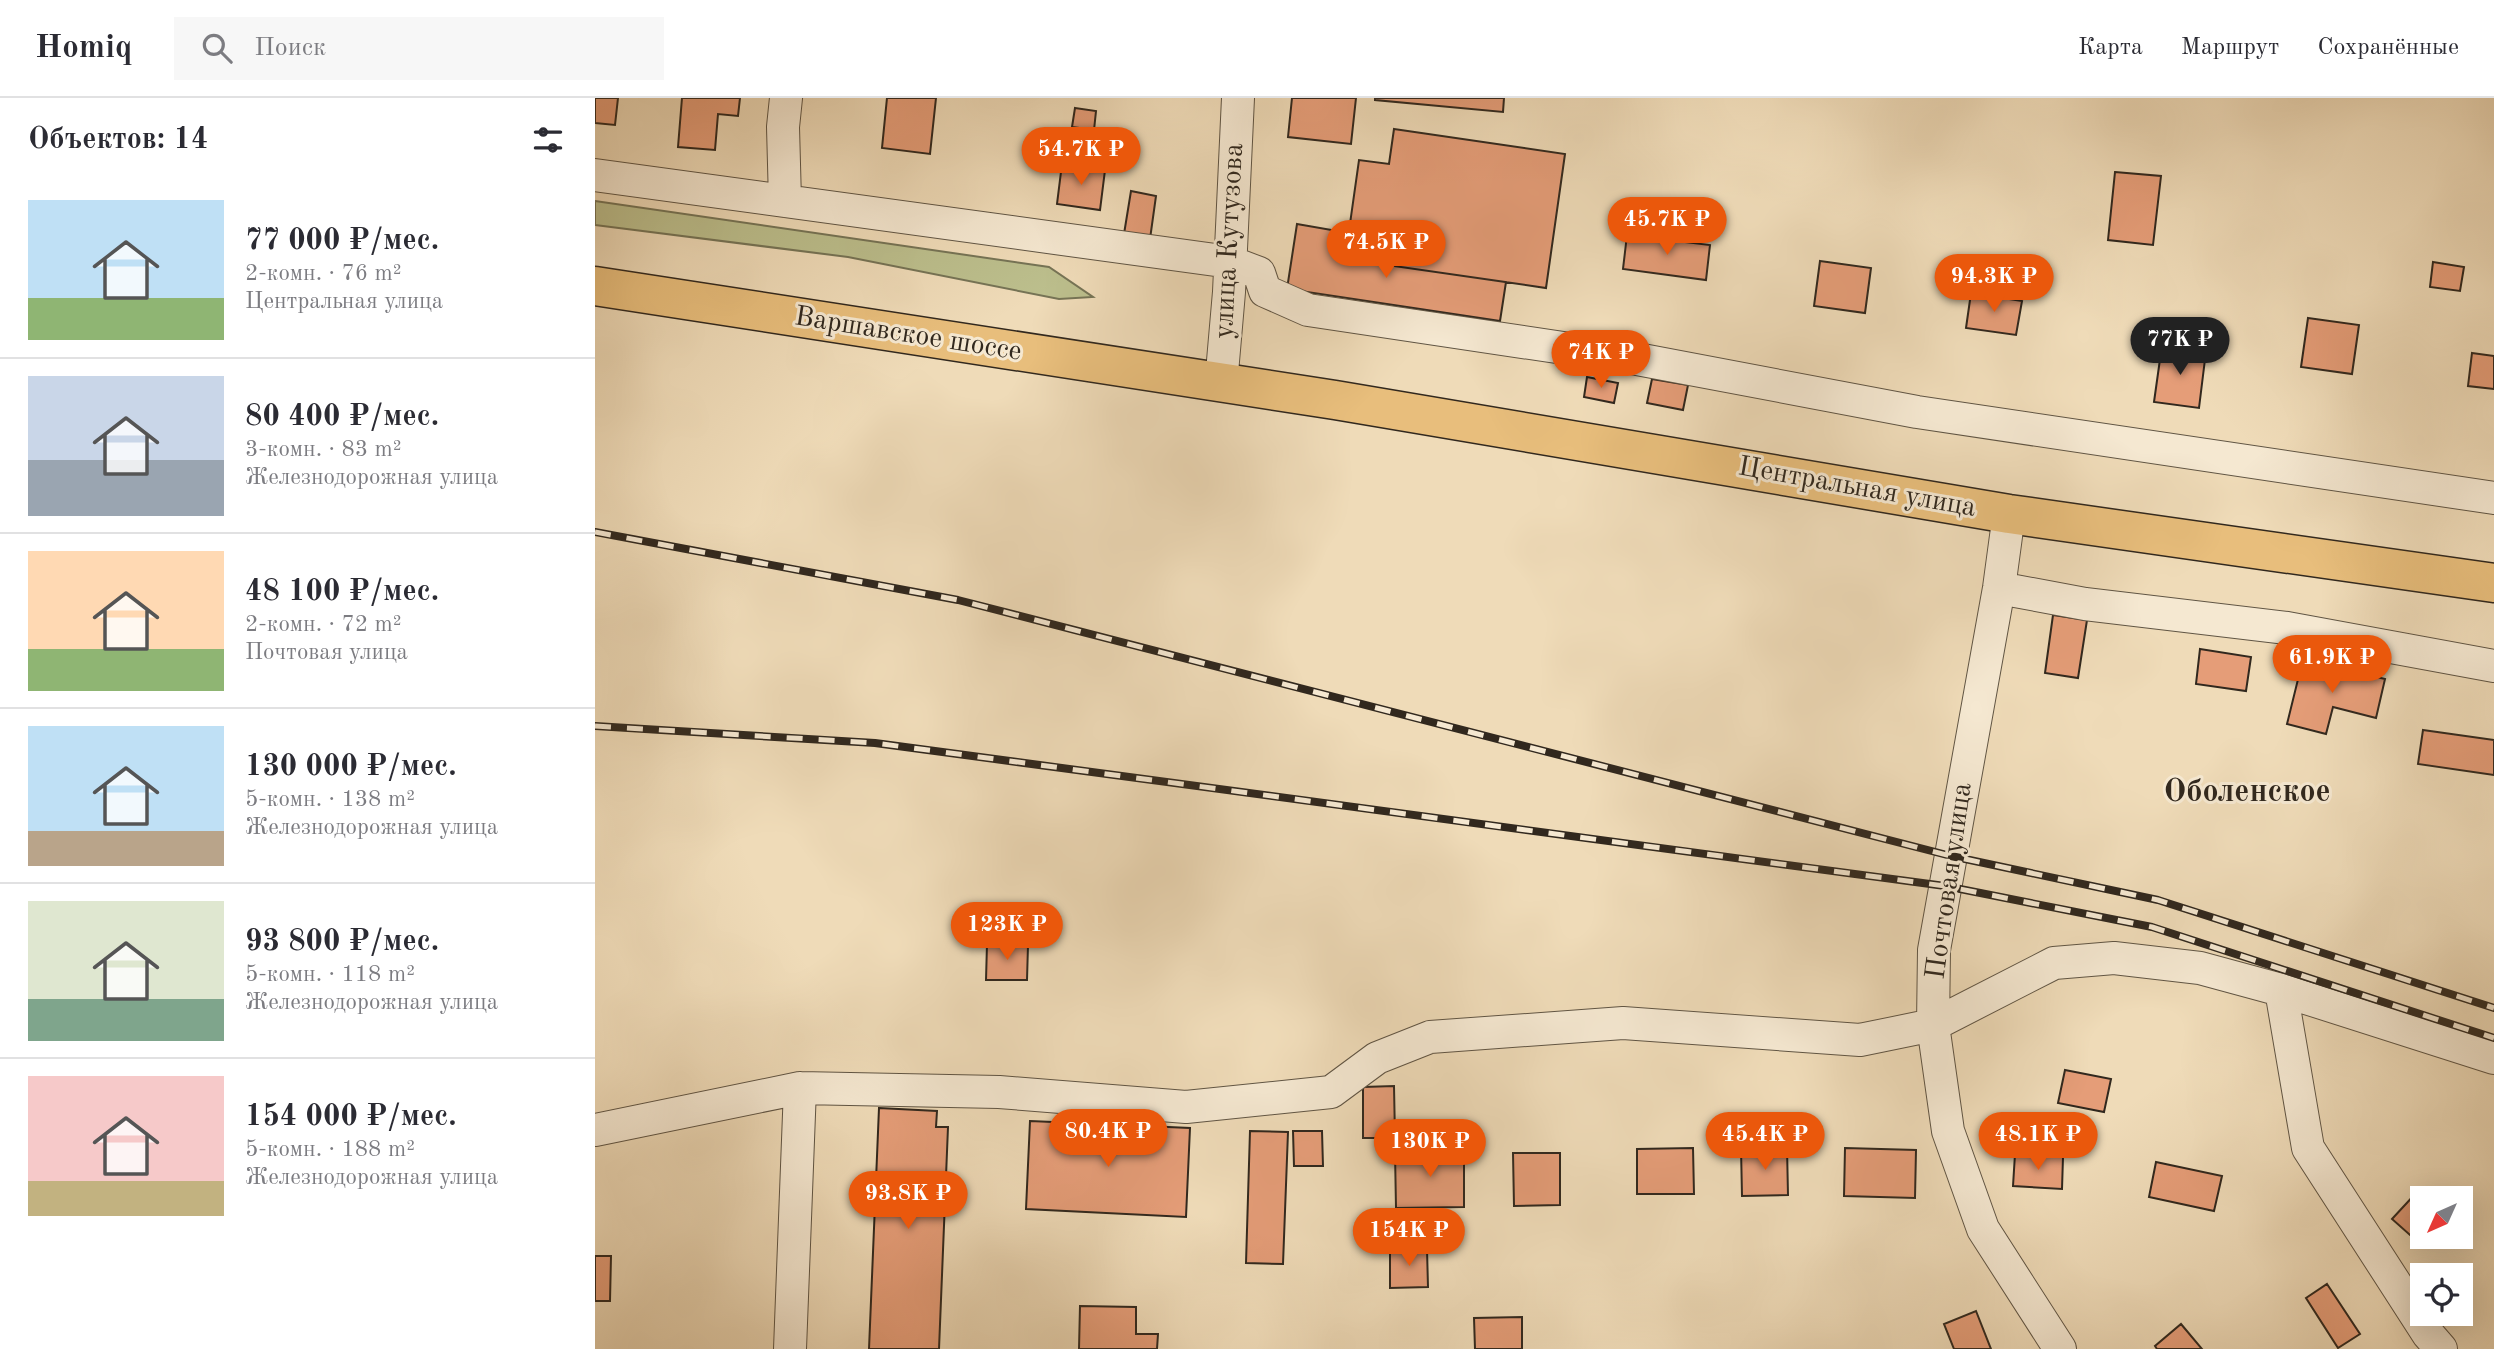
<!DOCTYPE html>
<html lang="ru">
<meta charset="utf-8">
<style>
:root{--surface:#fff;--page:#f7f7f7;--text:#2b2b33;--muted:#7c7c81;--line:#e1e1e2;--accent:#ea580c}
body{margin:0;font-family:"Old Standard TT",serif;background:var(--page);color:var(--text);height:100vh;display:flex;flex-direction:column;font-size:26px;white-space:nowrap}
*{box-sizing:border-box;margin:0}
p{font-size:23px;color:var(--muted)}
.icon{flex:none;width:38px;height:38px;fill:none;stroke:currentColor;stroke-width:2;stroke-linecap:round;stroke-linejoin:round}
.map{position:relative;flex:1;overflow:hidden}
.side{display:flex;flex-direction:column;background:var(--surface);width:595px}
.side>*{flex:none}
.needle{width:46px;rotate:225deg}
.buttons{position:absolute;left:1815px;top:1088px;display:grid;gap:14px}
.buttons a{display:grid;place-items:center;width:63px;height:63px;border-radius:0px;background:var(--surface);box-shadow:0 7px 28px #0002;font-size:35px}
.price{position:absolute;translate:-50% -60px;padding:0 16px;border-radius:24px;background:var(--accent);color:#fff;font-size:23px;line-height:46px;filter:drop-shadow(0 2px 4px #0008)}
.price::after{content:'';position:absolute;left:50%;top:42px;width:21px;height:16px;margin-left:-10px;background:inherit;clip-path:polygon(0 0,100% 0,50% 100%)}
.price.on{background:#222;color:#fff}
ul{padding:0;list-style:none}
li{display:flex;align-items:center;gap:21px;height:175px;padding:0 28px}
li+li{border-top:2px solid var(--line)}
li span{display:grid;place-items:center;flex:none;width:196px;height:140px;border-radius:0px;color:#555}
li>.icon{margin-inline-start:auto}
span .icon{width:84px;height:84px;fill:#fffc;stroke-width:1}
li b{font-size:30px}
h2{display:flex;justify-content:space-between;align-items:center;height:84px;padding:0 28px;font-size:30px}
header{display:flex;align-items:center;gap:42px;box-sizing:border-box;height:98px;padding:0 35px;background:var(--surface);border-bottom:2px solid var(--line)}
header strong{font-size:33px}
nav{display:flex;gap:38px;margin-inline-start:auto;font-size:24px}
.search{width:490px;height:63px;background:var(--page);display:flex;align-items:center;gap:18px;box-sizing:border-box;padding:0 24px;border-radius:0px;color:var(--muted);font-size:26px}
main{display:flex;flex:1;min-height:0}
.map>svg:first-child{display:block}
.green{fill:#bcbf8d;stroke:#767456;stroke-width:2}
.building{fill:#e59d78;stroke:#31281e;stroke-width:2}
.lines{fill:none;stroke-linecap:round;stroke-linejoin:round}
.minor-casing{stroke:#605544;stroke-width:34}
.major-casing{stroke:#31281e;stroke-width:41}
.minor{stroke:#f5e8d1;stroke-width:32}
.major{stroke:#e8be7c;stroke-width:38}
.rail-casing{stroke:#31281e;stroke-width:8}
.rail{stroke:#f5e8d1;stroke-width:5;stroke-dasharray:16;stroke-linecap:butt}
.labels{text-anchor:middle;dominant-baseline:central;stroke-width:6;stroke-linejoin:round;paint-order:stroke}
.street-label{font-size:28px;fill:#31281e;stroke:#f5e8d1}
.quarter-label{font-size:32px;font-weight:bold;fill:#31281e;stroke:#f5e8d1}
</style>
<header>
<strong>Homiq</strong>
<div class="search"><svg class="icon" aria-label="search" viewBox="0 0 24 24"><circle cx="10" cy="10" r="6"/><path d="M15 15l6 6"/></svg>Поиск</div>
<nav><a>Карта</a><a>Маршрут</a><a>Сохранённые</a></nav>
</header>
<main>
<section class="side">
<h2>Объектов: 14<svg class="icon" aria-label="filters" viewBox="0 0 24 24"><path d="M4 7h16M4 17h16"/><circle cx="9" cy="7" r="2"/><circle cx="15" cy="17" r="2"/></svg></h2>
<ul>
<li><span style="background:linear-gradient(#bfe0f5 70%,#8fb573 0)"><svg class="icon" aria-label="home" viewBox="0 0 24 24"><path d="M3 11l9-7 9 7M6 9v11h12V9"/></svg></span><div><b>77 000 ₽/мес.</b><p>2-комн. · 76 m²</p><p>Центральная улица</p></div></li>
<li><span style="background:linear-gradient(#c9d6e8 60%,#9aa5b1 0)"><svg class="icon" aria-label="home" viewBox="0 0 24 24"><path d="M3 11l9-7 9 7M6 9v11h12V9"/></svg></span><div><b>80 400 ₽/мес.</b><p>3-комн. · 83 m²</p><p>Железнодорожная улица</p></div></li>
<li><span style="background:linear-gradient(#ffd9b3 70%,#8fb573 0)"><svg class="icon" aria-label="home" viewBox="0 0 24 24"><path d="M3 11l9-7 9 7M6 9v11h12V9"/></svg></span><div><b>48 100 ₽/мес.</b><p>2-комн. · 72 m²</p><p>Почтовая улица</p></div></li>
<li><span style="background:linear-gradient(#bfe0f5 75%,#b9a48a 0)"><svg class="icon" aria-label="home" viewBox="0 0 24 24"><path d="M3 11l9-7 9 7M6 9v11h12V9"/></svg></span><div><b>130 000 ₽/мес.</b><p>5-комн. · 138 m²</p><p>Железнодорожная улица</p></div></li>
<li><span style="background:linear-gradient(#dfe7d0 70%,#7fa58c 0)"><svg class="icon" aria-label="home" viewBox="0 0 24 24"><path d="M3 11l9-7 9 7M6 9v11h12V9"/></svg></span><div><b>93 800 ₽/мес.</b><p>5-комн. · 118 m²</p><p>Железнодорожная улица</p></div></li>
<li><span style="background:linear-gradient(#f6c9c9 75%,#c2b280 0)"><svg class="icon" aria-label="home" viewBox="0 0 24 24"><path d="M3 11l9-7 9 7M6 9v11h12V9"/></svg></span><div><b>154 000 ₽/мес.</b><p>5-комн. · 188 m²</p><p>Железнодорожная улица</p></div></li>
</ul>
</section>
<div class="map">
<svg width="1899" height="1251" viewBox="0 0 1899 1251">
<rect width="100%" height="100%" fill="#efdbb8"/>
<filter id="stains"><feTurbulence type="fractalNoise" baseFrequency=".00286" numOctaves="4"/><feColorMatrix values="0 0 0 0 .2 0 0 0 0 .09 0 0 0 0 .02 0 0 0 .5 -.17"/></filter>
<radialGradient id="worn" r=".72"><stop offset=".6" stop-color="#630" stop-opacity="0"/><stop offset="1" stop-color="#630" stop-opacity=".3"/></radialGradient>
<path class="green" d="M0,103L454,169L498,199L464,201L253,159L0,127Z"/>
<path class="building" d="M0,0H23L20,27L0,25Z
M87,0H145L143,18L123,16L120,52L83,49Z
M292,0H341L335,56L287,50Z
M697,0H761L756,46L693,39Z
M780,0H909L908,14L780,2Z
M480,10L501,13L499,32L477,29Z
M799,31L970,56L951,190L750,161L764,62L794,66Z
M467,66L510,72L505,112L462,106Z
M1520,74L1566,78L1558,147L1513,142Z
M536,93L561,98L555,141L529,136Z
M702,126L754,135L750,161L911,184L905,223L692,191Z
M1032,137L1115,147L1111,182L1028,171Z
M1225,163L1276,170L1270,215L1219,208Z
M1838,164L1869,169L1865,193L1835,189Z
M1376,195L1427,203L1421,237L1371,230Z
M1713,220L1764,227L1757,276L1706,269Z
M1567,247L1611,253L1604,310L1559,304Z
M1877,255L1899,258V291L1873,288Z
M992,279L1023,285L1019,305L989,299Z
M1057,281L1093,287L1088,312L1052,305Z
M1458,517L1492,522L1483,580L1450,575Z
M1605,551L1656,559L1651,593L1601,586Z
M1708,561L1790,581L1781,620L1738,609L1731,636L1692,626Z
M1828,632L1899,642V677L1823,666Z
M392,846L433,847L432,882H391Z
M1470,972L1516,981L1509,1014L1463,1005Z
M799,988L800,1040H768V989Z
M284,1010L342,1013L341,1029H353L344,1251H274Z
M435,1023L595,1030L591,1119L431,1111Z
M655,1033L693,1034L688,1166L651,1165Z
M698,1033H727L728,1068H699Z
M1192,1049L1193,1097L1147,1098L1146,1050Z
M1098,1050L1099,1096H1042V1051Z
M1250,1050L1321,1052L1320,1100L1249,1098Z
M869,1053V1109L801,1110L800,1054Z
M918,1055H965V1107L919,1108Z
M1420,1056L1468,1059L1467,1091L1418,1088Z
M1561,1064L1627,1078L1619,1113L1554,1099Z
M1822,1094L1830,1101H1827V1139H1830L1824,1145L1797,1121Z
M795,1151H832L833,1189L795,1190Z
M0,1158H16L15,1203H0Z
M1732,1186L1765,1236L1743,1250L1711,1200Z
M485,1208L541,1209V1236H563L562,1251H484Z
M1381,1213L1396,1251H1359L1349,1226Z
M927,1219V1251H880L879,1220Z
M1586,1226L1607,1251H1562L1560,1248Z"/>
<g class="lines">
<defs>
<path id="minor" d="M0,77L635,164L664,175L670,193L713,212L1042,261L1322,314L1899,400
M190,103L188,29L191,0
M626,286L634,194L643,0
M1414,416L1404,490L1339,852L1338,927L1353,1033L1388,1131L1465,1251
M1404,490L1490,506L1692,530L1899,568
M1686,892L1713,1050L1833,1236L1846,1251
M0,1032L205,990L404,994L591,1009L736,994L782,960L835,939L1028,925L1265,942L1338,927L1459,865L1519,860L1605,870L1686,892L1899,960
M195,1251L205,990"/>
<path id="major" d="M0,188L740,302L1414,416L1899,485"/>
</defs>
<use href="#minor" class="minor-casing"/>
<use href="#major" class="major-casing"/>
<use href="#minor" class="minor"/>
<use href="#major" class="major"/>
<defs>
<path id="rail" d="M0,434L363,502L1356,758L1563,802L1899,910
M0,628L280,645L1350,788L1557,829L1899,940"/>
</defs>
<use href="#rail" class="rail-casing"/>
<use href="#rail" class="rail"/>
</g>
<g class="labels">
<g class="street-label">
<text transform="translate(635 143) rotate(-87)">улица Кутузова</text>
<text transform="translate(313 237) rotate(9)">Варшавское шоссе</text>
<text transform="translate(1262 390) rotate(10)">Центральная улица</text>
<text transform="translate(1355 783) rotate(-82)">Почтовая улица</text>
</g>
<g class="quarter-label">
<text x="1652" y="695">Оболенское</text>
</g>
</g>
<rect width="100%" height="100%" filter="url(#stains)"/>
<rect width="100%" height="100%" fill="url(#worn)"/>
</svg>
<div class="buttons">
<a><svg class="needle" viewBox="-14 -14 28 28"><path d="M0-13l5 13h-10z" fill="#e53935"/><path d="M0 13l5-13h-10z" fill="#7c7c81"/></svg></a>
<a><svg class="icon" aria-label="locate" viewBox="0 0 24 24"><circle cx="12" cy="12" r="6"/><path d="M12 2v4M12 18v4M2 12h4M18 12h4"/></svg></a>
</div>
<b class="price" style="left:486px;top:89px">54.7K ₽</b>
<b class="price" style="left:1072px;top:159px">45.7K ₽</b>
<b class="price" style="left:791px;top:182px">74.5K ₽</b>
<b class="price" style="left:1399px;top:216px">94.3K ₽</b>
<b class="price on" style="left:1585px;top:279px">77K ₽</b>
<b class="price" style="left:1006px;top:292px">74K ₽</b>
<b class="price" style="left:1737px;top:597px">61.9K ₽</b>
<b class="price" style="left:412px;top:864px">123K ₽</b>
<b class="price" style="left:513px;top:1071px">80.4K ₽</b>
<b class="price" style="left:1170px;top:1074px">45.4K ₽</b>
<b class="price" style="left:1443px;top:1074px">48.1K ₽</b>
<b class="price" style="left:835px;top:1081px">130K ₽</b>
<b class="price" style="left:313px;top:1133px">93.8K ₽</b>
<b class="price" style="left:814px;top:1170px">154K ₽</b>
</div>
</main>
